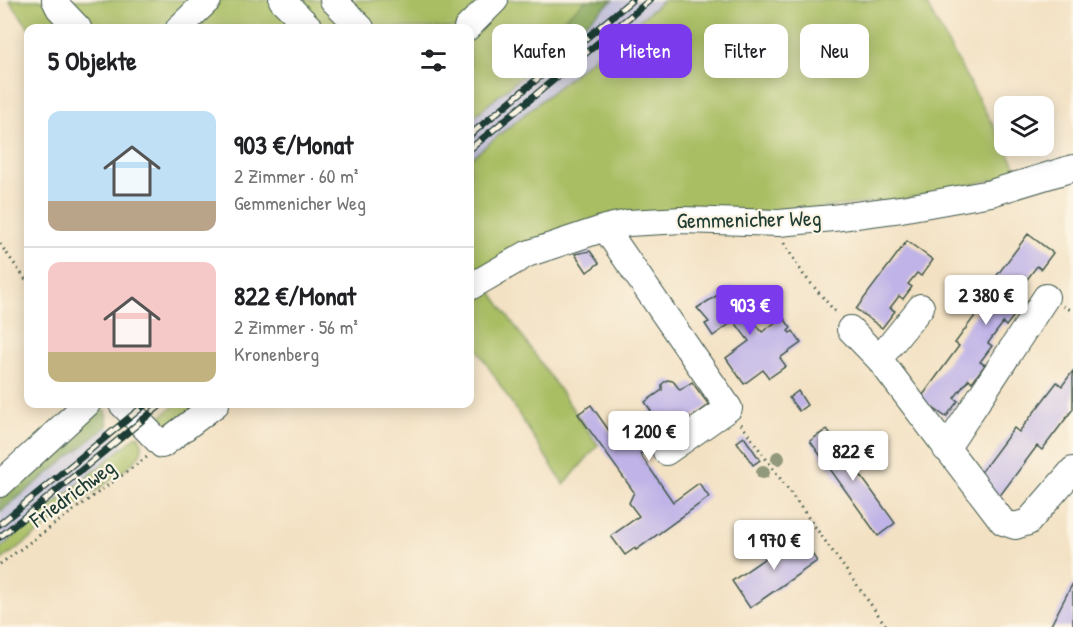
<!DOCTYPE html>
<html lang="de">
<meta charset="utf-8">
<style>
:root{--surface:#fff;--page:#f6f6f6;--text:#202124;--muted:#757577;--line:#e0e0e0;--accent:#7c3aed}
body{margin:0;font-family:"Patrick Hand",sans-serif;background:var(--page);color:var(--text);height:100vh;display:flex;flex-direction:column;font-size:22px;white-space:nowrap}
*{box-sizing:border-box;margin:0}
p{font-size:20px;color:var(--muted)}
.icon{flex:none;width:33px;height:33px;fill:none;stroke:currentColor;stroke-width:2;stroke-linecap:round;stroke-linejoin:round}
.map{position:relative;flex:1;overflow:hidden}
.drawer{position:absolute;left:24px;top:24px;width:450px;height:384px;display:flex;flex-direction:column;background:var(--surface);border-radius:12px;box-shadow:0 3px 15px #0003}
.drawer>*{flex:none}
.banner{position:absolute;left:492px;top:24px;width:490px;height:54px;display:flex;gap:12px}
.buttons{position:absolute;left:994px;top:96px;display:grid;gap:12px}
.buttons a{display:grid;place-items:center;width:60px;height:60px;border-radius:12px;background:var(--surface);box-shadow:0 3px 15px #0003;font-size:30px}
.price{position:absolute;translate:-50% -51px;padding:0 14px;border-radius:6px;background:#fff;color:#222;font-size:20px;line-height:39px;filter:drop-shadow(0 2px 3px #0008)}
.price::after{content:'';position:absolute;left:50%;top:36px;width:18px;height:14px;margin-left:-9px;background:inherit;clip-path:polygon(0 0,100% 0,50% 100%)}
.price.active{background:var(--accent);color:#fff}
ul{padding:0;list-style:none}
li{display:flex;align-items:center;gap:18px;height:150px;padding:0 24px}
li+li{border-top:2px solid var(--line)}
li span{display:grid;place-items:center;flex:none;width:168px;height:120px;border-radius:12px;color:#555}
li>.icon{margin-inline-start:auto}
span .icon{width:72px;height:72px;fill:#fffc;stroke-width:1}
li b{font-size:26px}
h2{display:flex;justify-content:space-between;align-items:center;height:72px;padding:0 24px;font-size:26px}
.tag{padding:0 21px;border-radius:12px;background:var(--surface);box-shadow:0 3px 15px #0003;font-size:21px;line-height:54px}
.tag.active{background:var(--accent);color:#fff}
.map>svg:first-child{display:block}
.industrial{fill:#c3c1db}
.green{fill:#a9be63;stroke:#647e4c;stroke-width:1.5}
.forest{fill:#86a559;stroke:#527146;stroke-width:1.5}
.building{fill:#bfb3e7}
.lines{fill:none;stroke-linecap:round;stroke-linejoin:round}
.minor-casing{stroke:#3f5649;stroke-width:28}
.path{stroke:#3f5649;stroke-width:3;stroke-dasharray:1.5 4.5;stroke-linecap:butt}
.minor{stroke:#fff;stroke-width:26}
.rail-casing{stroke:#1f3d34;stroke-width:7}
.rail{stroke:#fcf5e5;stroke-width:4.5;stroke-dasharray:14;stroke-linecap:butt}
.tree{fill:#92987b}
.labels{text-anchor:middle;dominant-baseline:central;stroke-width:4.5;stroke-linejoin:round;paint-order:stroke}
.street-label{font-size:22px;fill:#1f3d34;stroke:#fcf5e5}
</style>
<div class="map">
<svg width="1073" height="627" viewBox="0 0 1073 627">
<rect width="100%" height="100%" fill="#fcf5e5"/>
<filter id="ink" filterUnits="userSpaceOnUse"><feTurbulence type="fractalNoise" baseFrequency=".0167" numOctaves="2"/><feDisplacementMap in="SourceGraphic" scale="12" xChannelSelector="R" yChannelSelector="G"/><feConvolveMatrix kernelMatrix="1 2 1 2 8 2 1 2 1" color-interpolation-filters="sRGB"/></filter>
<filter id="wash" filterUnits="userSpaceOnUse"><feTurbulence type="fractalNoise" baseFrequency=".008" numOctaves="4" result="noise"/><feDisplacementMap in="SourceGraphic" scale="24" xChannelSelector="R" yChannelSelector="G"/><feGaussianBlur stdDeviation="1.35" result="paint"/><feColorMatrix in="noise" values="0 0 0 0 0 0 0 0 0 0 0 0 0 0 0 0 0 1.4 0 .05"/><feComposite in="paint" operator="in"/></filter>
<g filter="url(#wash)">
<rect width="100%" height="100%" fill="#f3e1c3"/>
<path class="industrial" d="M613,0H664L470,159V120Z
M108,426L124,446L0,548V512Z"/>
<path class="green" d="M9,0H587L548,32L530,69L470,120V28H29Z
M664,0H924L1020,174L906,199L775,213L684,211L470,278V159Z
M487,286L598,445L564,485L470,338V294Z
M176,404H208L169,430L153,423Z
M138,435C149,451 136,460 124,470L0,561V548Z"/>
<path class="forest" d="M587,0H613L530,69L548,32Z
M77,404H101L106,411L108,426L0,512V472Z"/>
<g id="blocks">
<path class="building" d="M1028,234L1053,253L1041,269L1037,266L1022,286L1026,289L1014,305L1019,309L1006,326L1003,323L988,343L992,346L980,362L985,365L972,382L969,379L954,398L958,401L946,417L920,399L959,346L955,343L994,290L989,286Z
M907,241L933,260L921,276L917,273L908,284L912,287L903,299L899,296L890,308L895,311L882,328L856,309Z
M590,251L599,263L587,272L575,254Z
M732,286L749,309L746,310L762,332L783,317L791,328L788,331L790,333L793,331L801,343L780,358L786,366L769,378L763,370L744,384L726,358L749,341L734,321L713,336L705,324L709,322L697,308Z
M1073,371V409L1042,450L1037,446L999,497L976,479L1014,428L1019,432L1057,382L1062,386Z
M667,380L673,381L680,390L692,382L709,405L640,454L673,502L699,483L709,497L636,550L635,548L625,555L611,536L639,516L629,503L634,492L578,414L591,405L610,432L614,430L618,435L651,411L645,402L662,390V384Z
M798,391L807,405L799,411L789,398Z
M827,429L895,523L878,536L810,441Z
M744,437L760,460L753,465L737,442Z
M799,535L817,561L750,608L732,581Z
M1073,583V627H1050L1065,598Z"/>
</g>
</g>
<g filter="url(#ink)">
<use href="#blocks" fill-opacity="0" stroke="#3f5649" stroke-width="1.5"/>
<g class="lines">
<defs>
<path id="minor" d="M55,0L59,8L78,28
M282,0L310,28
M333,0L361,28
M179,28L208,0
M467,28L495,0
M605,228L729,408L666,452
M470,287L527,254L605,228L628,223L682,220L779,223L833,218L901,209L991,193L1073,168
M921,307L879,359L1003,522L1015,526L1028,522L1073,470
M850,329L879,359
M122,404L162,445L216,404
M946,449L1046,297
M0,484L87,404"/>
</defs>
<use href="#minor" class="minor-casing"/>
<path class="path" d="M784,243L803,274L837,314
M0,244L28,283
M1063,306L1073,311
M741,424L887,627
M0,564L147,457"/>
<use href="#minor" class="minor"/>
<defs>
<path id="rail" d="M470,135L632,0
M470,149L650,0
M0,524L146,404
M0,537L162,404"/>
</defs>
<use href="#rail" class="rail-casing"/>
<use href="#rail" class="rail"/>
</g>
<g class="tree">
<circle cx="778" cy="458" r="7"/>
<circle cx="763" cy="472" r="7"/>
</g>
</g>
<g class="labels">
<g class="street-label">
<text transform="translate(749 219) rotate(-1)">Gemmenicher Weg</text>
<text transform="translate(72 493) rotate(-36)">Friedrichweg</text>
</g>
</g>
</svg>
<div class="buttons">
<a><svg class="icon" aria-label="layers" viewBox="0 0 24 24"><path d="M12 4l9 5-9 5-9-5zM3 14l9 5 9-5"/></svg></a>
</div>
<b class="price" style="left:986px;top:326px">2 380 €</b>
<b class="price active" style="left:750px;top:336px">903 €</b>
<b class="price" style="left:649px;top:462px">1 200 €</b>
<b class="price" style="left:853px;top:482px">822 €</b>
<b class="price" style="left:774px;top:571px">1 970 €</b>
<div class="banner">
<a class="tag">Kaufen</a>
<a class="tag active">Mieten</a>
<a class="tag">Filter</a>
<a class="tag">Neu</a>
</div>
<section class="drawer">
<h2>5 Objekte<svg class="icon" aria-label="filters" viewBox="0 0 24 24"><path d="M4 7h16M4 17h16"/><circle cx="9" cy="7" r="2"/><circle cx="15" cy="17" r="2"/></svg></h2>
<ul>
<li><span style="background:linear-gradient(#bfe0f5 75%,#b9a48a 0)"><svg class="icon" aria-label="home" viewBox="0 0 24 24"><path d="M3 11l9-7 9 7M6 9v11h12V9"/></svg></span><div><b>903 €/Monat</b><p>2 Zimmer · 60 m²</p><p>Gemmenicher Weg</p></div></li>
<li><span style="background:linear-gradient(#f6c9c9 75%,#c2b280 0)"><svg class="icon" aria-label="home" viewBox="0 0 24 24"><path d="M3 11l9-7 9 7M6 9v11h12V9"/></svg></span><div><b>822 €/Monat</b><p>2 Zimmer · 56 m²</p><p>Kronenberg</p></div></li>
</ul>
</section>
</div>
